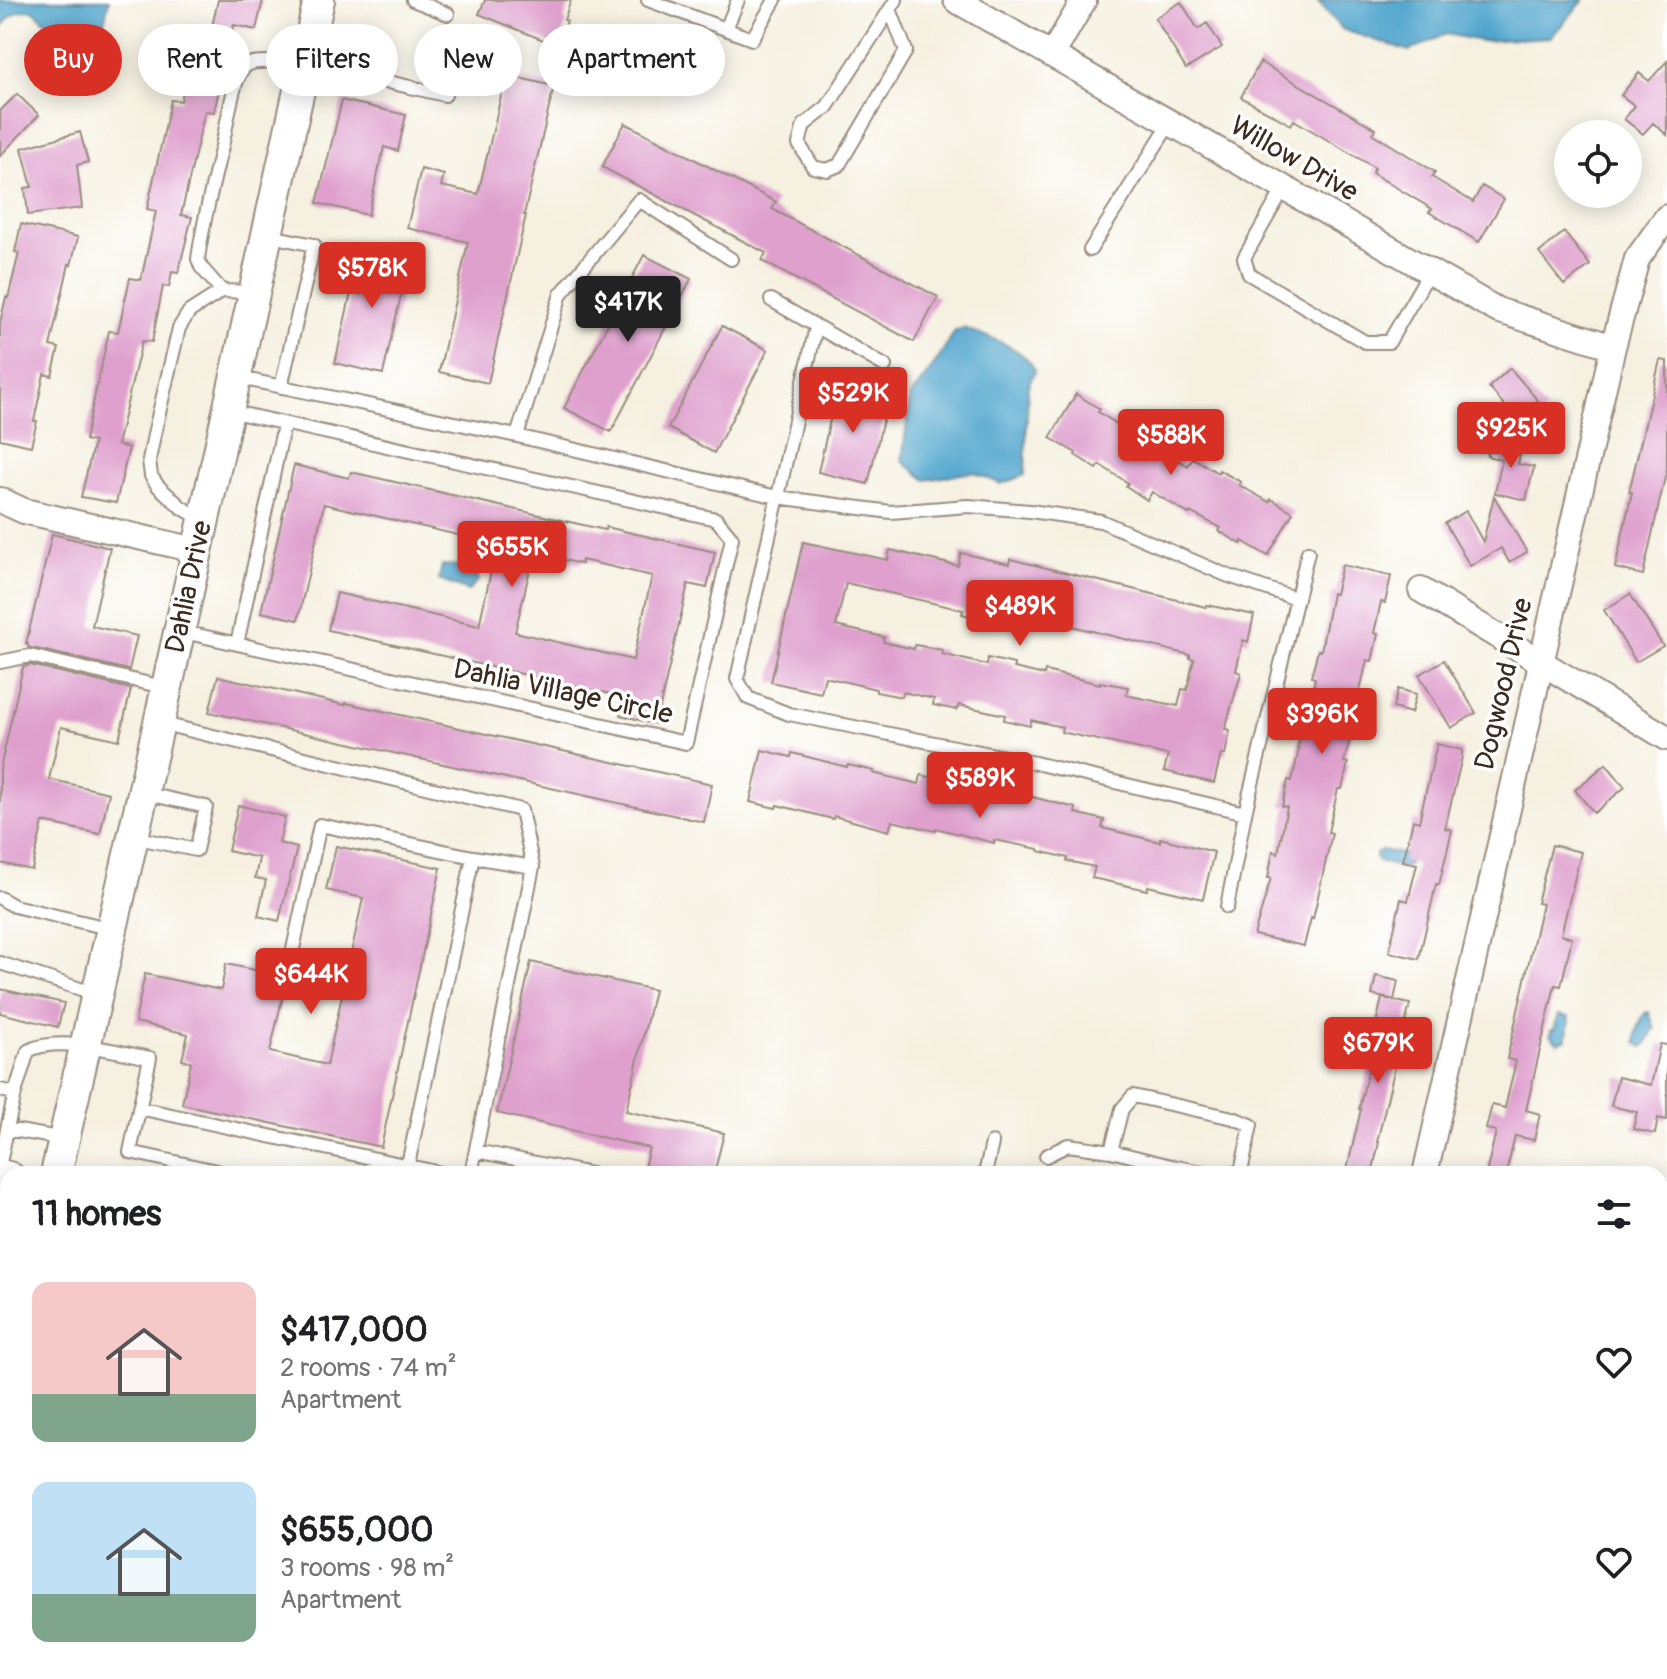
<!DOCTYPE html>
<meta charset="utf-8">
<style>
:root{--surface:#fff;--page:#f6f6f6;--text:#202124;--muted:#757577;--accent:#d93025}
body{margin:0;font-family:Pangolin,sans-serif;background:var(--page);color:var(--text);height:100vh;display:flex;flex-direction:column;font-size:30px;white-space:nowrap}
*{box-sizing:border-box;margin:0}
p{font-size:26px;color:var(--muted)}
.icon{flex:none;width:44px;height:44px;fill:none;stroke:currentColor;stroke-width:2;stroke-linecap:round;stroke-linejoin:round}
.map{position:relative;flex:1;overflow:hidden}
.drawer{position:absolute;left:0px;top:1166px;width:1668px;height:514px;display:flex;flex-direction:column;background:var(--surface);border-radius:24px 24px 0 0;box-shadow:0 4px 20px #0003}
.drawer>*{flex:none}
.hud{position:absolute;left:24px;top:24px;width:800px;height:72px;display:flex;gap:16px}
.controls{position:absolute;left:1554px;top:120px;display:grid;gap:16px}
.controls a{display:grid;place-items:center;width:88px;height:88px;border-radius:50%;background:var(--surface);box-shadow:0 4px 20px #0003;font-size:40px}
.price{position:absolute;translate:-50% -68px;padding:0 18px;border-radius:8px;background:var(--accent);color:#fff;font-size:26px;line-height:52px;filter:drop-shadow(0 2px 4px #0008)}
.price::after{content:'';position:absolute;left:50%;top:48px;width:24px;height:18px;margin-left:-12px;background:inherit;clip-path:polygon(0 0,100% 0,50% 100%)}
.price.current{background:#222;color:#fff}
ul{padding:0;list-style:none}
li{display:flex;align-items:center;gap:24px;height:200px;padding:0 32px}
li span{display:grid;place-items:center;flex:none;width:224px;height:160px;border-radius:16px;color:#555}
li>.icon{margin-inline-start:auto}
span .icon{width:96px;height:96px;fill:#fffc;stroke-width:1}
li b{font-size:34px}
h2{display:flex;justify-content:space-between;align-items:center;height:96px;padding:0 32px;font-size:34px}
.chip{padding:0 28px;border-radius:36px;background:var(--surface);box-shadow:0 4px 20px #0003;font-size:28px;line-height:72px}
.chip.current{background:var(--accent);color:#fff}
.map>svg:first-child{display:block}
.built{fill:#ebd1eb}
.water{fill:#51a6cd;stroke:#466876;stroke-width:2}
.building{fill:#dfa0ce;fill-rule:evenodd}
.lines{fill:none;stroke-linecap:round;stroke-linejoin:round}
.service-casing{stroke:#988d7f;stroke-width:16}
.minor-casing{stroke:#988d7f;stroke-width:28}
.tertiary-casing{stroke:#988d7f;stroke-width:34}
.primary-casing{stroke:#988d7f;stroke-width:42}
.service{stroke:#fff;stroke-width:12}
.minor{stroke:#fff;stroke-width:24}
.tertiary{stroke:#fff;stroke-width:30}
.primary{stroke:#fff;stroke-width:38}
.labels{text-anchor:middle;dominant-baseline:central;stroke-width:7;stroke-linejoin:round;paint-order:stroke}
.street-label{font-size:28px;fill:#3b2a1e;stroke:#fff}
</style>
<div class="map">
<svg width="1667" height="1679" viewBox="0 0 1667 1679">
<rect width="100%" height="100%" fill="#fff"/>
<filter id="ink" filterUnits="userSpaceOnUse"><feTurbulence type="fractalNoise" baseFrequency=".0125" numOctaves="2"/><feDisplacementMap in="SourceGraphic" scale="16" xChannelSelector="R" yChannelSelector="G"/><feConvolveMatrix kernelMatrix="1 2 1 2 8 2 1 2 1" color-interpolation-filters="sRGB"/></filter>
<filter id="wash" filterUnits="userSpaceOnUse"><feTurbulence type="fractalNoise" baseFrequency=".006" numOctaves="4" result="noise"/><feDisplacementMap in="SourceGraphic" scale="32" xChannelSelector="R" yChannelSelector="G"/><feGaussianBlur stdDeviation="1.8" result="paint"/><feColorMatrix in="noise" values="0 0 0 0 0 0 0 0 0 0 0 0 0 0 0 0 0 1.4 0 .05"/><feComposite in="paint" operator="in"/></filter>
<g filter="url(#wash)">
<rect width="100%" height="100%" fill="#f5f0e0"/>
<path class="built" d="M1660,1614L1667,1615V1679H1060L1061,1672H1660Z
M0,1658L8,1660V1672H64L97,1679H0Z"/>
<path class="water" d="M0,0H109L96,60L87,58L33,10C16,9 9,16 0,30Z
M1317,0H1584L1551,37L1481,41L1446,34L1409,51L1343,30Z
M963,328C985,336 1027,348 1035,371L1028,386L1025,475L1001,484L973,472L926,480L902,461L910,397L934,365L955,331Z
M442,565L474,566L479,580L468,591L439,580Z
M1382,850L1404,854L1406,855L1408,864L1401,868L1378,861L1376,858V853Z
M1649,1012L1655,1029C1648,1034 1650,1043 1643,1047L1636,1043C1635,1033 1640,1020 1645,1013Z
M1558,1015L1569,1017L1567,1039L1558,1043L1550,1035L1551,1030H1554Z"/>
<g id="blocks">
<path class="building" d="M218,0H263L256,30L234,25L214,112L205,111L181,215L192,217L178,273L172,272L169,287L163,286L152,342L142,341L117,445L129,448L116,503L81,497L94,442L85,440L109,331L118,332L130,278L141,280L156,211L147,209L171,100L181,101L192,46L207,49Z
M485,0H571L564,20L567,21L558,46L479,14Z
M1181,2L1198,29L1207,23L1222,47L1186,69L1155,18Z
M1667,61V135L1653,123L1643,134L1624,119L1635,106L1621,95L1639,73L1649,81Z
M1260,62L1376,129L1373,134L1435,172L1432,177L1473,202L1482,186L1504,199L1479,242L1429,212L1432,209L1372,173L1375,168L1294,120L1291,125L1241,97Z
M506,75L554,86L524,215H526L488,383L439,372L468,242L407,228L421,169L444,175L441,186L478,194Z
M17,94L39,115L0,156V111Z
M342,100L406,115L398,151L384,147L368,215L317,203Z
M625,123L776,202L772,209L938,297L914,342L762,261L766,253L602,167Z
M80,132L88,162L77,165L82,208L28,215L25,188L32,187L22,148Z
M21,224L78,237L71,265L69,264L50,346L59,348L52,376L44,374L34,421H37L31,446L0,439V323L6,297L8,298L19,253L15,252Z
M1564,232L1590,265L1564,285L1539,253Z
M362,245L410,256L383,374L335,363Z
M644,255L691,279L611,432L564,408Z
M722,326L768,350L714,453L668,428Z
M1660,360L1667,361V468L1643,575L1615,568L1632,492H1629Z
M1510,368L1546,410L1524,429L1489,387Z
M838,386L888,398L868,484L818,472Z
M1076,394L1100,409L1098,412L1125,429L1127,424L1151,439L1149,442L1188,466L1193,458L1218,473L1219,470L1241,482L1239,485L1269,502L1271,499L1293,512L1268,556L1242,541L1241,544L1219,531L1221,528L1190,512L1189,514L1152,492L1147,500L1126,486L1128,483L1100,465L1097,469L1075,455L1076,453L1050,438Z
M1491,439L1522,446L1518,464L1534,467L1526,500L1495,493L1502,460L1487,456Z
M294,465L349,478L351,472L605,530L606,527L715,552L707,588L688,584L656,724L620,715L624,697L328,630L337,593L479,626L497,544L324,504L298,620L261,612ZM534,553L581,564L582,560L652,576L633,660L515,632Z
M1494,496L1527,552L1509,562L1501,548L1470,566L1445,523L1466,511L1483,542Z
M52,534L110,548L92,626L137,636L129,670L28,647V644H26Z
M803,542L888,560L890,550L958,566L961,553L1009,564L1010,559L1206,607L1207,605L1254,615L1248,642L1243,640L1236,671L1241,673L1225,729L1230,730L1225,755L1221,754L1214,783L1164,771L1168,755L1061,732L1062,727L1031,720L1030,726L1004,720L1005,715L959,705L957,710L933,705L934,699L903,692L902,697L876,692V689L825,677L821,693L771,682ZM846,583L963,610L962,614L978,618L982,604L1190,655V658L1194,659L1187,690L1182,689L1178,706L1126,695L1128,687L1100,682V684L1045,671L1044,675L1014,668V664L988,658L987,665L942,654L943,650L915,645L914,649L883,642L884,637L836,626Z
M1342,565L1391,576L1385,603L1381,602L1374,633L1378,634L1372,661L1367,660L1357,704L1362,705L1355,731H1352L1344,762L1348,763L1342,789H1338L1328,832L1332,833L1313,919L1311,918L1304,946L1254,935L1271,878H1268L1273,851L1278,853L1287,807L1282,806L1288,780L1292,781L1299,749H1297L1304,723L1306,724L1315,678L1311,677L1318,650L1321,651L1332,593L1335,594Z
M1630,594L1663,646L1636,662L1604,610Z
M1444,660L1476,713L1451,728L1419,675Z
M30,665L131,689L119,740L61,727L49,779L109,793L100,834L43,822L32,870L0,863V769L23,667Z
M218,676L345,705L346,703L712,784L704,822L209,712Z
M1398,689L1416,694L1411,713L1393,708Z
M1437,744L1462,750V757L1445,828L1452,830L1439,885L1436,884L1419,959L1389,952L1401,899L1408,901L1417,864L1403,861L1413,820L1419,822Z
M762,750L791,757L792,753L847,767L848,765L874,771L873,773L919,784L921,775L1007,795L1008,791L1076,808L1075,813L1104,820L1102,828L1160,842V838L1214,852L1203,899L1148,886L1147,890L1092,878L1095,867L1067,861L1068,858L1039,851V849L994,840V843L936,828V831L892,821L889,831L834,816L833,819L777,805L776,808L750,802Z
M1606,764L1625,787L1594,813L1575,790Z
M238,805L285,817L279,843L297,848L279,921L258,916L266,880L255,878L259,858L228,851Z
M1552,845L1581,852L1561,935L1572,938L1561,986L1555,985L1526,1110L1540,1114L1534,1140L1515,1136L1506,1174H1486L1496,1131L1486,1129L1492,1105L1505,1108L1516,1061L1507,1059L1542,904L1537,903Z
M336,846L441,868L381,1147L182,1104L191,1062L182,1060L188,1034L135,1022L145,974L221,990L226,964L287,977L270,1052L327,1065L363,898L326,890Z
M531,962L654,990L626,1111L724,1133L714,1174H655L643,1171L649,1148L497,1113Z
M1376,976L1398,981L1394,1000L1372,995Z
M0,989L64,1003L58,1027L0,1013Z
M1382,998L1410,1004L1377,1142H1379L1372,1174H1346L1361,1109H1359L1377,1032H1374Z
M1660,1044L1667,1045V1120L1658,1118L1655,1134L1633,1129L1637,1112L1611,1106L1618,1077L1651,1085Z"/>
</g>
</g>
<g filter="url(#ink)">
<use href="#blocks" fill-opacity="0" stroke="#988d7f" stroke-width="2"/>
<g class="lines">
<defs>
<path id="service" d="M413,0L448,14
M648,0L752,39L775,0
M890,9L906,51L839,165L827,170L813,167L799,144L804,125L827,107L896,0
M726,29L738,0
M1284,188L1244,258L1249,274L1365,342H1389L1430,271
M266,235L314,245L281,387
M1090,250L1170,123
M222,291L201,267L198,259C203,221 213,183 222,146C227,124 230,101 237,80C239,74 242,69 247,65C270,51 412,88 445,95
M771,300L885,366
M816,327L737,679L748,698L789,714L1035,763L1245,813
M235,377L517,436L777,497L891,512L968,506L1030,511L1101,521L1226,575L1297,599
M517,436L561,294L639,200L731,259
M203,520L181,507L158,486L151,476L149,460L155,430L179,328L189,312L222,291L252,292
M179,631L686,743L732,538L716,519L229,411
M237,644L284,425
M0,662L30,656L167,688
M159,723L521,810L533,867L471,1174
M133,837L196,850L206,807L143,793
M0,898L14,906L112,929
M1227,907L1245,813L1308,552
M293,949L320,825L473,857
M0,963L96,994
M0,1090L15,1093L28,1051C57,1035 118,1052 150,1058L130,1152L230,1174
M15,1093L7,1129L64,1139
M139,1108L446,1174
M476,1151L591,1174
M1111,1151L1122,1109L1133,1096L1233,1118L1251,1125L1241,1172L1228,1174
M1046,1156L1068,1145L1111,1151L1171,1166L1213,1174
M0,1163L7,1129
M367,1174L376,1159
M406,1174L473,857L533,867
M985,1174L992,1143
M0,1257L8,1259
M1073,1679L1075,1672
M1161,1679L1163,1672
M1302,1679L1304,1672
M1520,1679L1521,1672
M1562,1679L1564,1672
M1639,1679L1641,1672"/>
<path id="minor" d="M956,0L1497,310L1613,347
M1052,55L1084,0
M0,500L24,511L196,550
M1421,590L1667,738
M1425,1174L1613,347L1637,259L1667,217
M1660,1415L1667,1383
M0,1512L8,1514
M738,1672L771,1679
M889,1679L891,1672"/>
<path id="tertiary" d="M56,1174L159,723L319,0"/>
<path id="primary" d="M0,1179L8,1181
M0,1225L8,1227
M1660,1542L1667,1544
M1660,1586L1667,1588"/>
</defs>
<use href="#service" class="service-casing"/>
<use href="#minor" class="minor-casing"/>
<use href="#tertiary" class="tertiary-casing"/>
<use href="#primary" class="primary-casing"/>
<use href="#service" class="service"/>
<use href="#minor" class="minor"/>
<use href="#tertiary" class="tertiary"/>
<use href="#primary" class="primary"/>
</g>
</g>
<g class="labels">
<g class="street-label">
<text transform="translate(1294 159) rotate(30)">Willow Drive</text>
<text transform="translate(189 587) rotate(-78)">Dahlia Drive</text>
<text transform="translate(1504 684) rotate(-77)">Dogwood Drive</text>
<text transform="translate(563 692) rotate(12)">Dahlia Village Circle</text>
</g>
</g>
</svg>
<div class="controls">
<a><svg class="icon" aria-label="locate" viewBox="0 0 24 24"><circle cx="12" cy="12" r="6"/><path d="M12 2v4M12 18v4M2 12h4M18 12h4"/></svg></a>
</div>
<b class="price" style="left:372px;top:310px">$578K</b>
<b class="price current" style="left:628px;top:344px">$417K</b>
<b class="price" style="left:853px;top:435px">$529K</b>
<b class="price" style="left:1511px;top:470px">$925K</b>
<b class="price" style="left:1171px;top:477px">$588K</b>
<b class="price" style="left:512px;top:589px">$655K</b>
<b class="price" style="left:1020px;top:648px">$489K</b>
<b class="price" style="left:1322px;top:756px">$396K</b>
<b class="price" style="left:980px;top:820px">$589K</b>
<b class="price" style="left:311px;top:1016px">$644K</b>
<b class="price" style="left:1378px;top:1085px">$679K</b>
<div class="hud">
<a class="chip current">Buy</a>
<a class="chip">Rent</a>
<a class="chip">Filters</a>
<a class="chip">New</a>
<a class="chip">Apartment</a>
</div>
<section class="drawer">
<h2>11 homes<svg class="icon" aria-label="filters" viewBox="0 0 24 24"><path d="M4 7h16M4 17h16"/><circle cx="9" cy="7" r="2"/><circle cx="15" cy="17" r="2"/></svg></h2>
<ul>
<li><span style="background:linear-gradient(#f6c9c9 70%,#7fa58c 0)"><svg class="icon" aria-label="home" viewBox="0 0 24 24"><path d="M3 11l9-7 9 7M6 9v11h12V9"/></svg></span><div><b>$417,000</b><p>2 rooms · 74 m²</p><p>Apartment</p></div><svg class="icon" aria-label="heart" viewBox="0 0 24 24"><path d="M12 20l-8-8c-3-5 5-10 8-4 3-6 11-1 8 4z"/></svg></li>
<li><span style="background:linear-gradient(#bfe0f5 70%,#7fa58c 0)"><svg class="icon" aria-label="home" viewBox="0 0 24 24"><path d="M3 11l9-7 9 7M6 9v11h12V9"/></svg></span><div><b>$655,000</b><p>3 rooms · 98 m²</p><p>Apartment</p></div><svg class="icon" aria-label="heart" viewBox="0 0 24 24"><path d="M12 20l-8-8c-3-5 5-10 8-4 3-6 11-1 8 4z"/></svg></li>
</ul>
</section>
</div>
